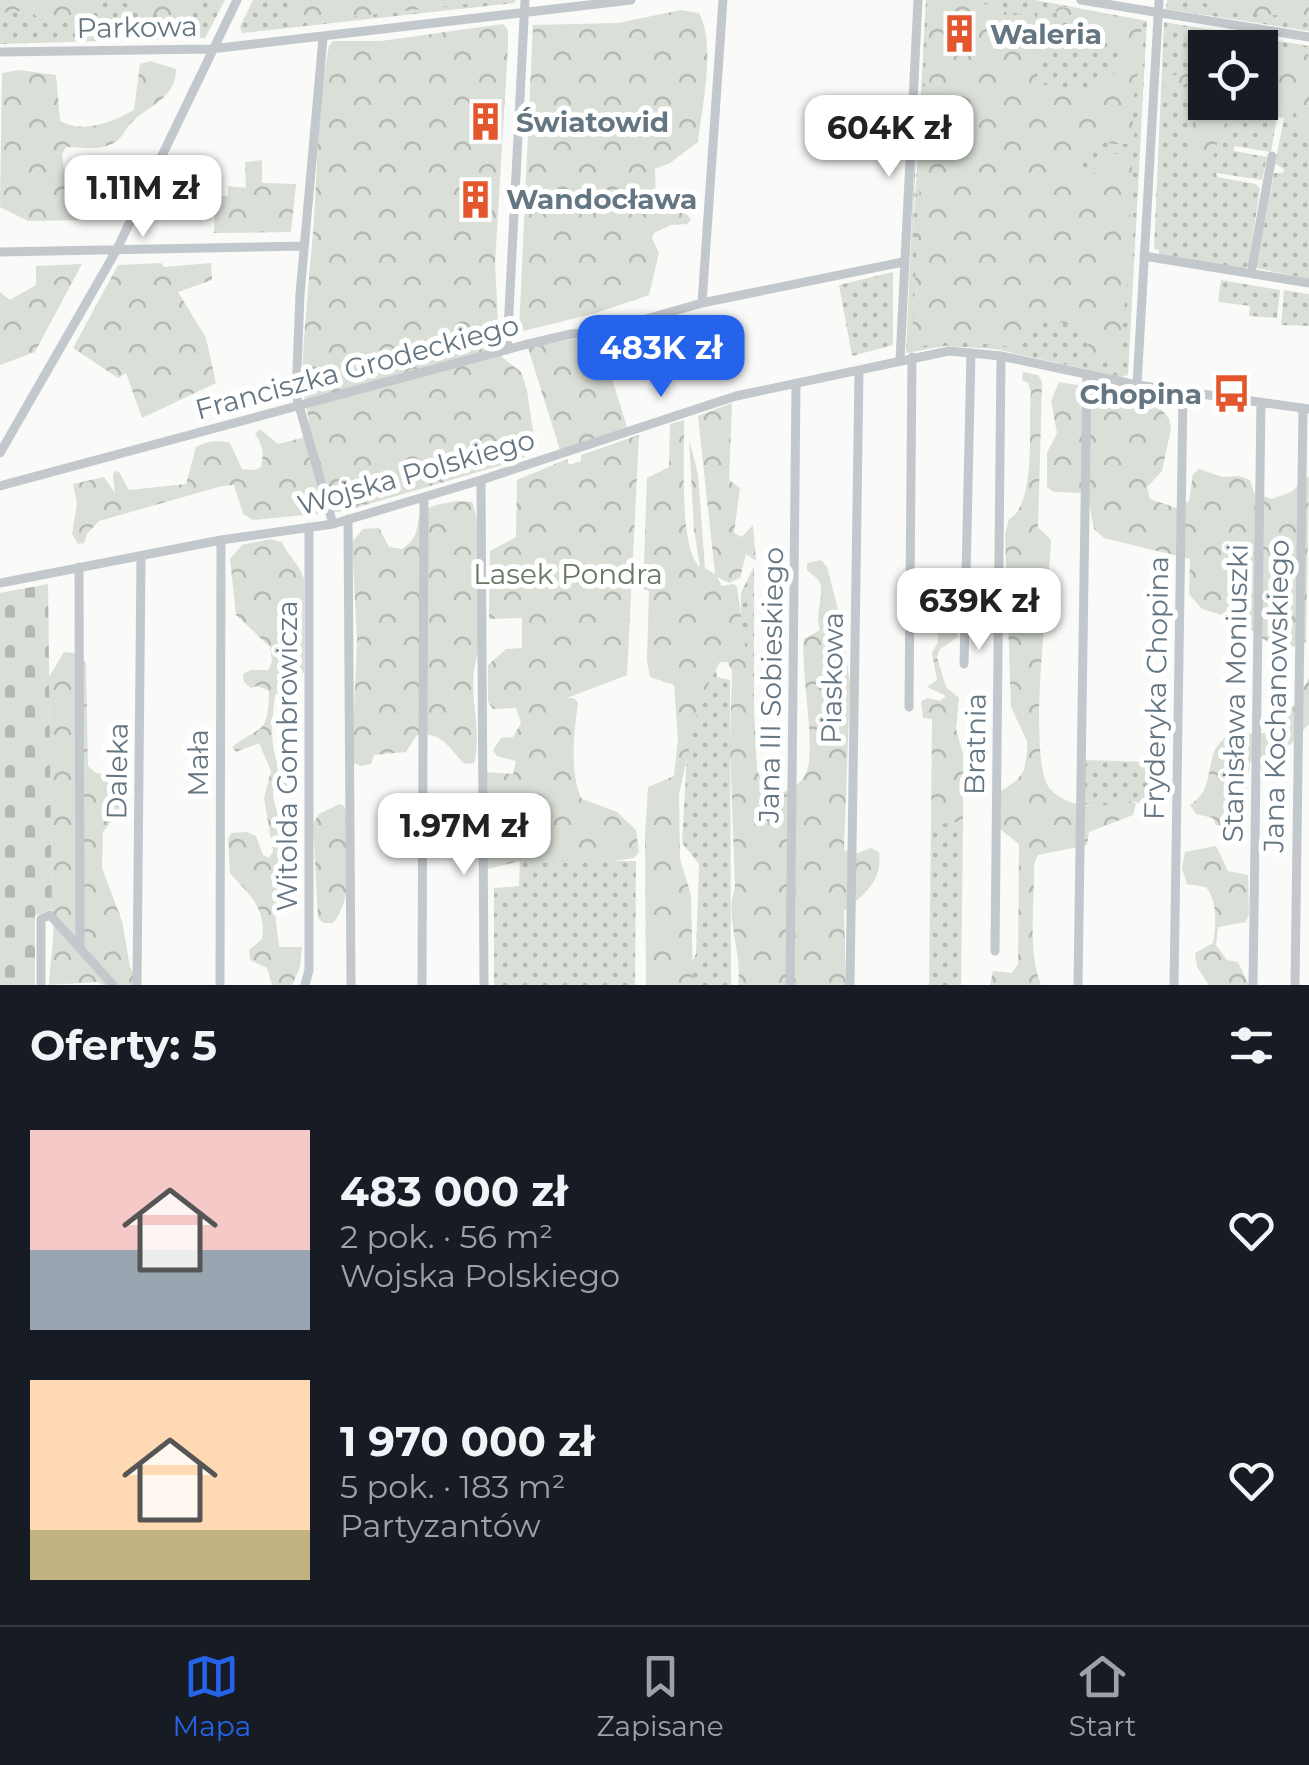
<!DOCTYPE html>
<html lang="pl">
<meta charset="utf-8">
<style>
:root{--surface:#171b24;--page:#20242c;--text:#f1f3f6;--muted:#9ea1a6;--line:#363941;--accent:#2563eb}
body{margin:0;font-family:Montserrat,sans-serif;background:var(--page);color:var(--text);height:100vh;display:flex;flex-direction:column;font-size:38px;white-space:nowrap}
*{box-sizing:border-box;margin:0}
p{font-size:32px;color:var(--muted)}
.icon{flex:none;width:55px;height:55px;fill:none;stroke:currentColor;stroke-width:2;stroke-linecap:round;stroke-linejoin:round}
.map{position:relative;height:985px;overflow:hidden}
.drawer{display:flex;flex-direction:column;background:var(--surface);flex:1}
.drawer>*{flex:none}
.controls{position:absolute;left:1188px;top:30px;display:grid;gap:20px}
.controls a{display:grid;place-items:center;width:90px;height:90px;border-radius:0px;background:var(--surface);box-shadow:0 2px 8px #0004;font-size:50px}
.price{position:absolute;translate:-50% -85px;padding:0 22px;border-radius:20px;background:#fff;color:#222;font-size:32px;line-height:65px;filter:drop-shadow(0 2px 5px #0008)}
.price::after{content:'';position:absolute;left:50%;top:60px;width:30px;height:22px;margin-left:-15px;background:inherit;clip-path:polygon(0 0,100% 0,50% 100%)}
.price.on{background:var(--accent);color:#fff}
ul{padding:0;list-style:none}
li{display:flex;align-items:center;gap:30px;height:250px;padding:0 30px}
li span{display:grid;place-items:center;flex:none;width:280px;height:200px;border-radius:0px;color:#555}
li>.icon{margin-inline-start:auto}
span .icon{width:120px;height:120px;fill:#fffc;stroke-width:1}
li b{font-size:42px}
h2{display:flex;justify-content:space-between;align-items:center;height:120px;padding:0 30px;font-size:42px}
.tab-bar{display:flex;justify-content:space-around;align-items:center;height:140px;border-top:2px solid var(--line);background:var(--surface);font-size:28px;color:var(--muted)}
.tab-bar a{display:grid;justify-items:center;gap:5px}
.tab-bar .on{color:var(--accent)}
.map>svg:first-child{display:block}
.green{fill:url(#green-dots);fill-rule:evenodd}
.forest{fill:url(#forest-crowns)}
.cemetery{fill:url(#cemetery-stones)}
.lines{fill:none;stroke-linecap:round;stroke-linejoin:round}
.street{stroke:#c3c8cc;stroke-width:9}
.labels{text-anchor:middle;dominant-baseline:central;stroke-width:10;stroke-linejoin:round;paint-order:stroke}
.street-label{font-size:28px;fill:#657683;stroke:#fff}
.poi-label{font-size:28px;font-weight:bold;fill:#657683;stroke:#fff;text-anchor:start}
.park-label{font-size:28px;fill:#687a64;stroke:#fff}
</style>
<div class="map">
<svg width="1309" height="985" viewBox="0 0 1309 985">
<defs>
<pattern id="green-dots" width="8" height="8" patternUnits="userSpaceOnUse" patternTransform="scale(2.5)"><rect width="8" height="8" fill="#dadfd7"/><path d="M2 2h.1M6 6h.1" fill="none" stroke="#b4b9b4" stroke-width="1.8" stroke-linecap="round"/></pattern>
<pattern id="forest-crowns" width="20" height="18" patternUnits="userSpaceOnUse" patternTransform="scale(2.5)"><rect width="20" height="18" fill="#dadfd7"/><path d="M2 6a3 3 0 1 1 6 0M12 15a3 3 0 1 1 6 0" fill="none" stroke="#b4b9b4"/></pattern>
<pattern id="cemetery-stones" width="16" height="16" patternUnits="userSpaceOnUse" patternTransform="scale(2.5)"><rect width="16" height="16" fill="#dadfd7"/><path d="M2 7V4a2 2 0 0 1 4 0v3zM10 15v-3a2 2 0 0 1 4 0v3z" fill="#b4b9b4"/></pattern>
</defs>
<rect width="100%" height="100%" fill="#fafaf8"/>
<path class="green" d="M0,0H225L205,38L0,44Z
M253,0H515V3L242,33L240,27Z
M926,0H1035L1147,21L1128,375L1121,377L995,349L945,346L906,353L920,33L913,238Z
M1167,0H1309V31L1166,9Z
M1164,22L1309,46V279L1256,268L1274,173H1283L1284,169L1275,164L1284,118L1277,117L1271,152L1234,146V151L1267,157L1262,180L1216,173L1217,177L1256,184L1260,189L1248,266L1243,269L1159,256V250L1154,249ZM1205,48H1260V102H1205Z
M893,272V345L852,356L839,285Z
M1221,280L1280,290L1277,318L1249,316L1250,306L1218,302Z
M1284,290L1309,294V326L1281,325Z
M754,566V823L739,985L741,593Z
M713,651L717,677L730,680L731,985H688L687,971L696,954L699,864L682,843L691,685Z
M1083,760L1151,762L1147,805L1131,801L1104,808L1083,804Z
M963,822L961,985H929L931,824Z
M520,861H636L635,985H494V888L519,886Z"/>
<path class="forest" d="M40,0H99L88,11L63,23L47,24L28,10L0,13V3Z
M119,0H206C186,30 145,14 119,0Z
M293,0H502L288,24L284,19Z
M934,0H975L1013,15L1034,13L1039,30L1036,80C1052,92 1099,92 1112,77C1114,75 1114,72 1116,70C1126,61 1129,58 1122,44L1110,40L1101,32L1091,39L1078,36L1075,25L1057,17L1056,10L1060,7L1142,21L1132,115L1135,140C1126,148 1106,143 1095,139L1091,145V162L1067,160L1068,167L1083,177L1096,173L1101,154L1112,153L1131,158L1132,163L1127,284L1118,362L1092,357L1083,328C1030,312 1046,330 1007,346L945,341L923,346L912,342L928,15Z
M1195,0H1309V19L1223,9Z
M681,10L699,13C716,44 702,107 698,142L670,163L655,169L656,206L668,212L686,213L691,220L687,224L671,225L654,233L652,238L659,253L649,295L596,313L519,332L533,25L618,23Z
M503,24L508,30V47L495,263L499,343L502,357L521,372L527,390L534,438L530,454L516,461L345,511L253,520L243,514L234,485L222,486L99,521L87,534L84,543L78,544L72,534L77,503L73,484L104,477L115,493L113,475L115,471L119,472L129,490L186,484L196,447C207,441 217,440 230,443L242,469L256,470L261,467C264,453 263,445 255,434L260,429L278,444L309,436C311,415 301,395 302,375C304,331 308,289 312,245C318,179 316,112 329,46L333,41H381Z
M1196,33L1205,39V102H1260V48L1235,47L1239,39L1309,55V130L1300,125L1293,107L1233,110L1220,133L1213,158L1195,159C1174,125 1227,90 1189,81L1170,96L1166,94L1163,84L1167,78L1196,67L1197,51L1191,37Z
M150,61L176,69C176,98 150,105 133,121C125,128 123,139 112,144C96,151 83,147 66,147L62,154L66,186L91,189L98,193L86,220L28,221L0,207L2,73L19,70L56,75L60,121C83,134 113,122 134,110L140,64Z
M262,160V183L296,184L291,232L214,233L215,196H228V186L246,188L245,162Z
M161,263L164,267L211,263L212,280L178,292L206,338L216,383L142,418L126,373L118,378L73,348L118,265Z
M82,264L35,352L0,365V292L10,300L36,285V266Z
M598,334L627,427L560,450L528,348Z
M1023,372L1038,375L1042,382L1038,527L1051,540C1050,585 1025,764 1051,790C1073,812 1106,806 1131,801L1136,804L1133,815L1089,832L1087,845L1038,855L1034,864C1035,902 1027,950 1041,985H990L993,971L1012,973L1018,964L1019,844L996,826L1000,792L1017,780L1024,770L1027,753V741L1011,707L1005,534L1009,519C1037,505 1028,421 1031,391L1028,383L1022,380Z
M1059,382L1112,391L1156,403L1169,419L1171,429L1162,471L1147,487L1150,499L1176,508L1189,501L1193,474L1199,469L1222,477L1239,476L1250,480L1254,493L1272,499L1291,492L1309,476L1306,642L1284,650L1275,648L1238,620L1202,609L1189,594L1190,559L1104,538L1094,529L1087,493L1054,492L1047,487V453L1057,433L1051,401Z
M732,403L729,480L740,488L734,533L742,537L753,525L756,561L746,554L740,578L729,583L717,577L722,586L734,584L737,587L754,709L757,770L765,787L782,793C793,788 800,785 806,773C817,749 800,669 804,639L820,630C814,615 826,589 819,581C816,576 810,574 807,570V563L821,560L827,567L842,625L850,685L844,850L858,853L871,848L879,852C883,881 864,895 844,911L846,985H738C743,953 724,918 735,888L730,746L732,670L727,662H720L700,700L679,794L680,859L691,895L693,985H646L645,837L648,787L674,776L678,739L674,685L650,677L647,660L649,591L643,589L647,478L669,467L670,424L684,420C685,452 678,549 700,567L694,530L689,439L698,474L705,568L715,574L698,416Z
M639,435L627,675L567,698H574L578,703C574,730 569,775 582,799L617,812L636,830L639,852L634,858L605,862L520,861L483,870V772L513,774L516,761L497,756L493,750L501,738L513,737L521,723L516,708L493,709L488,702V665L506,649L522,648V618L489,619L490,551L516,537L517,480L567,459L569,465L581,461V455Z
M459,501L472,502C481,517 481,625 479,648C478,655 475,663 474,670C470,700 482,733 474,763L465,764C448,748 443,731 417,735L406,752L374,755L371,764L361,766L354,763L352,758L357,640L352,542L363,529L379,528L389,547L402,549C434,529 395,508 459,501Z
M270,539L282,542C288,557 300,564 304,579V672L275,695C270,735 270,754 288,787L273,791C273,820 300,837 300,862C301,882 281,883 277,900C273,914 278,933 279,947H302L300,967L292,985H272L267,968L250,960L249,950L262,939C267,907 248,894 230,873L228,839L231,833L247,832L256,836L263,855L269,858L273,851L264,798L271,771L259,743L236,752L232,747C260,724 268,738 269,691L258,686L251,688L244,682L243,674L251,670H268L272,662L270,647L236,615L230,559L242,545Z
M948,625L954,627L958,637L940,649L937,657L946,687L959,698L956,729L963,754V822L931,824L932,719L923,718L921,701L928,698L940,701L946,696L927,687L937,680L932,653L938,642V632Z
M64,652L75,653L86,663L88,766L96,773L118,776L122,781L119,791L122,807L103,832L102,868L122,921L130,967L141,985H104L97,982L49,985C50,958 56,935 52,909L49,677Z
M1309,678V724L1289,746L1250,762L1244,816L1227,827L1216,825L1213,818L1196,814L1190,805C1210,792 1207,775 1213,755C1215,747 1222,741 1227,735L1279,732Z
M339,804L344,806L347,815C345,849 356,896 333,923H323L318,918L313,824L319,814Z
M1216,846L1228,871L1248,875L1249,914L1246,922L1218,927L1216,945L1227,960L1238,962L1249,985H1209L1197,967L1195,953L1213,943C1216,924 1218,903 1206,887L1187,884L1182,869L1185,852Z"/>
<path class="cemetery" d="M48,584L52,909L35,916V985H0V593Z"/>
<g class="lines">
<path class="street" d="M1081,0L1309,37
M323,38L300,294L296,395L333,524
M0,52L211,49L631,0
M0,252L304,246
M1144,256L1309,283
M1251,273L1272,156
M702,303L723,0
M507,350L525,0
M900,360L918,0
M1137,385L1159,0
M0,453L116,251L237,0
M481,480L484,985
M0,486L524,345L571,334L604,331L702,303L903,262
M348,519L351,985
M79,567L80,945
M0,583L221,540L333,524L481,480L736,396L949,351L1001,356L1137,385L1309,409
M964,664L971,353
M909,707L912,357
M995,951L1001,356
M41,985V919L50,915L113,985
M137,985L141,557
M220,985L221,540
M305,985L309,970V527
M422,985L424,497
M790,985L796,385
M850,985L859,371
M1078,985L1087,374
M1174,985L1183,392
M1253,985L1261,402
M1295,985L1303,408"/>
</g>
<defs>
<symbol id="building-bare" viewBox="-9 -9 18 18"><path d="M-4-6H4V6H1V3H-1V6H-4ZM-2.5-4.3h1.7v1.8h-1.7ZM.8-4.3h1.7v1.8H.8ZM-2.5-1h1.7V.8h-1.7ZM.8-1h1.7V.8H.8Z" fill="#e4572e" stroke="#fff" stroke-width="2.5" paint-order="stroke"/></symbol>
<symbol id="bus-bare" viewBox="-9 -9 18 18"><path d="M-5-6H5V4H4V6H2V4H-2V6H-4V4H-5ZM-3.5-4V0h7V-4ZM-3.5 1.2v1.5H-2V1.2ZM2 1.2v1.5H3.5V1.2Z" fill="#e4572e" stroke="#fff" stroke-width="2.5" paint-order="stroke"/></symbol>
</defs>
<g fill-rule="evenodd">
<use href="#building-bare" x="932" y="6" width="55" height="55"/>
<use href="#building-bare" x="458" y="94" width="55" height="55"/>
<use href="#building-bare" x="448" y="172" width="55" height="55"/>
<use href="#bus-bare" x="1204" y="366" width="55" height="55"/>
</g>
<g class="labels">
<g class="street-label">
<text transform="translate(137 27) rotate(-1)">Parkowa</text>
<text transform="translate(357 367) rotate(-15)">Franciszka Grodeckiego</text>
<text transform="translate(416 472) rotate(-16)">Wojska Polskiego</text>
<text transform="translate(832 678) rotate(-89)">Piaskowa</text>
<text transform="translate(771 685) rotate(-89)">Jana III Sobieskiego</text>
<text transform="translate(1156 688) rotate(-89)">Fryderyka Chopina</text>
<text transform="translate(1235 693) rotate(-89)">Stanisława Moniuszki</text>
<text transform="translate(1276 696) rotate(-89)">Jana Kochanowskiego</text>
<text transform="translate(975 744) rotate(-89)">Bratnia</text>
<text transform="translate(287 756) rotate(-90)">Witolda Gombrowicza</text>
<text transform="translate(198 763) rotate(-90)">Mała</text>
<text transform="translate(117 771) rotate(-89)">Daleka</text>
</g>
<g class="poi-label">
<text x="990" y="34">Waleria</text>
<text x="516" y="122">Światowid</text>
<text x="506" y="199">Wandocława</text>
<text x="1202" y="394" text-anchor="end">Chopina</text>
</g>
<g class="park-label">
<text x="568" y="574">Lasek Pondra</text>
</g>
</g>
</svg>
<div class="controls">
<a><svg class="icon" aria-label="locate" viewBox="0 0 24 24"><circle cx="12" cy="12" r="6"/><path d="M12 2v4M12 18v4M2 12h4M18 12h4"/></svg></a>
</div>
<b class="price" style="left:889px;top:180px">604K zł</b>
<b class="price" style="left:143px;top:240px">1.11M zł</b>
<b class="price on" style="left:661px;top:400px">483K zł</b>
<b class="price" style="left:979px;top:653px">639K zł</b>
<b class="price" style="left:464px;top:878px">1.97M zł</b>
</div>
<section class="drawer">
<h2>Oferty: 5<svg class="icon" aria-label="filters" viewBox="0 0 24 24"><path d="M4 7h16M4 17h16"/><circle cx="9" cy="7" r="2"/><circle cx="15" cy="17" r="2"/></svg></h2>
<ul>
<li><span style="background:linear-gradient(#f6c9c9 60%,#9aa5b1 0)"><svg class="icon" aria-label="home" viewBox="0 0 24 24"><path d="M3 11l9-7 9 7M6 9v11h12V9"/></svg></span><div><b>483 000 zł</b><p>2 pok. · 56 m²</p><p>Wojska Polskiego</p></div><svg class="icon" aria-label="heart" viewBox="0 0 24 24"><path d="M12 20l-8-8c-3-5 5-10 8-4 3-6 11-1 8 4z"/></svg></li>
<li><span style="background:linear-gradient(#ffd9b3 75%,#c2b280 0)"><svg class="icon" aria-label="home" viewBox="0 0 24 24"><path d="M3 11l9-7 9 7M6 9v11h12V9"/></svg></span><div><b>1 970 000 zł</b><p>5 pok. · 183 m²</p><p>Partyzantów</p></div><svg class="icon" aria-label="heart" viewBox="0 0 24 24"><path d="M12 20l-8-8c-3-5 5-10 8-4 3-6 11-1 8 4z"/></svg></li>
</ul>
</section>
<nav class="tab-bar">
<a class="on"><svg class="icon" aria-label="map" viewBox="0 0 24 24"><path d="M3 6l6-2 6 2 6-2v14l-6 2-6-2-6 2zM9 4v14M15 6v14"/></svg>Mapa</a>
<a><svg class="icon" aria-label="saved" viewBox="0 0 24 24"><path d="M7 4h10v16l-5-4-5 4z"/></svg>Zapisane</a>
<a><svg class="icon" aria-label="home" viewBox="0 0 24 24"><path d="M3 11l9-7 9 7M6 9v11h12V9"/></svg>Start</a>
</nav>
